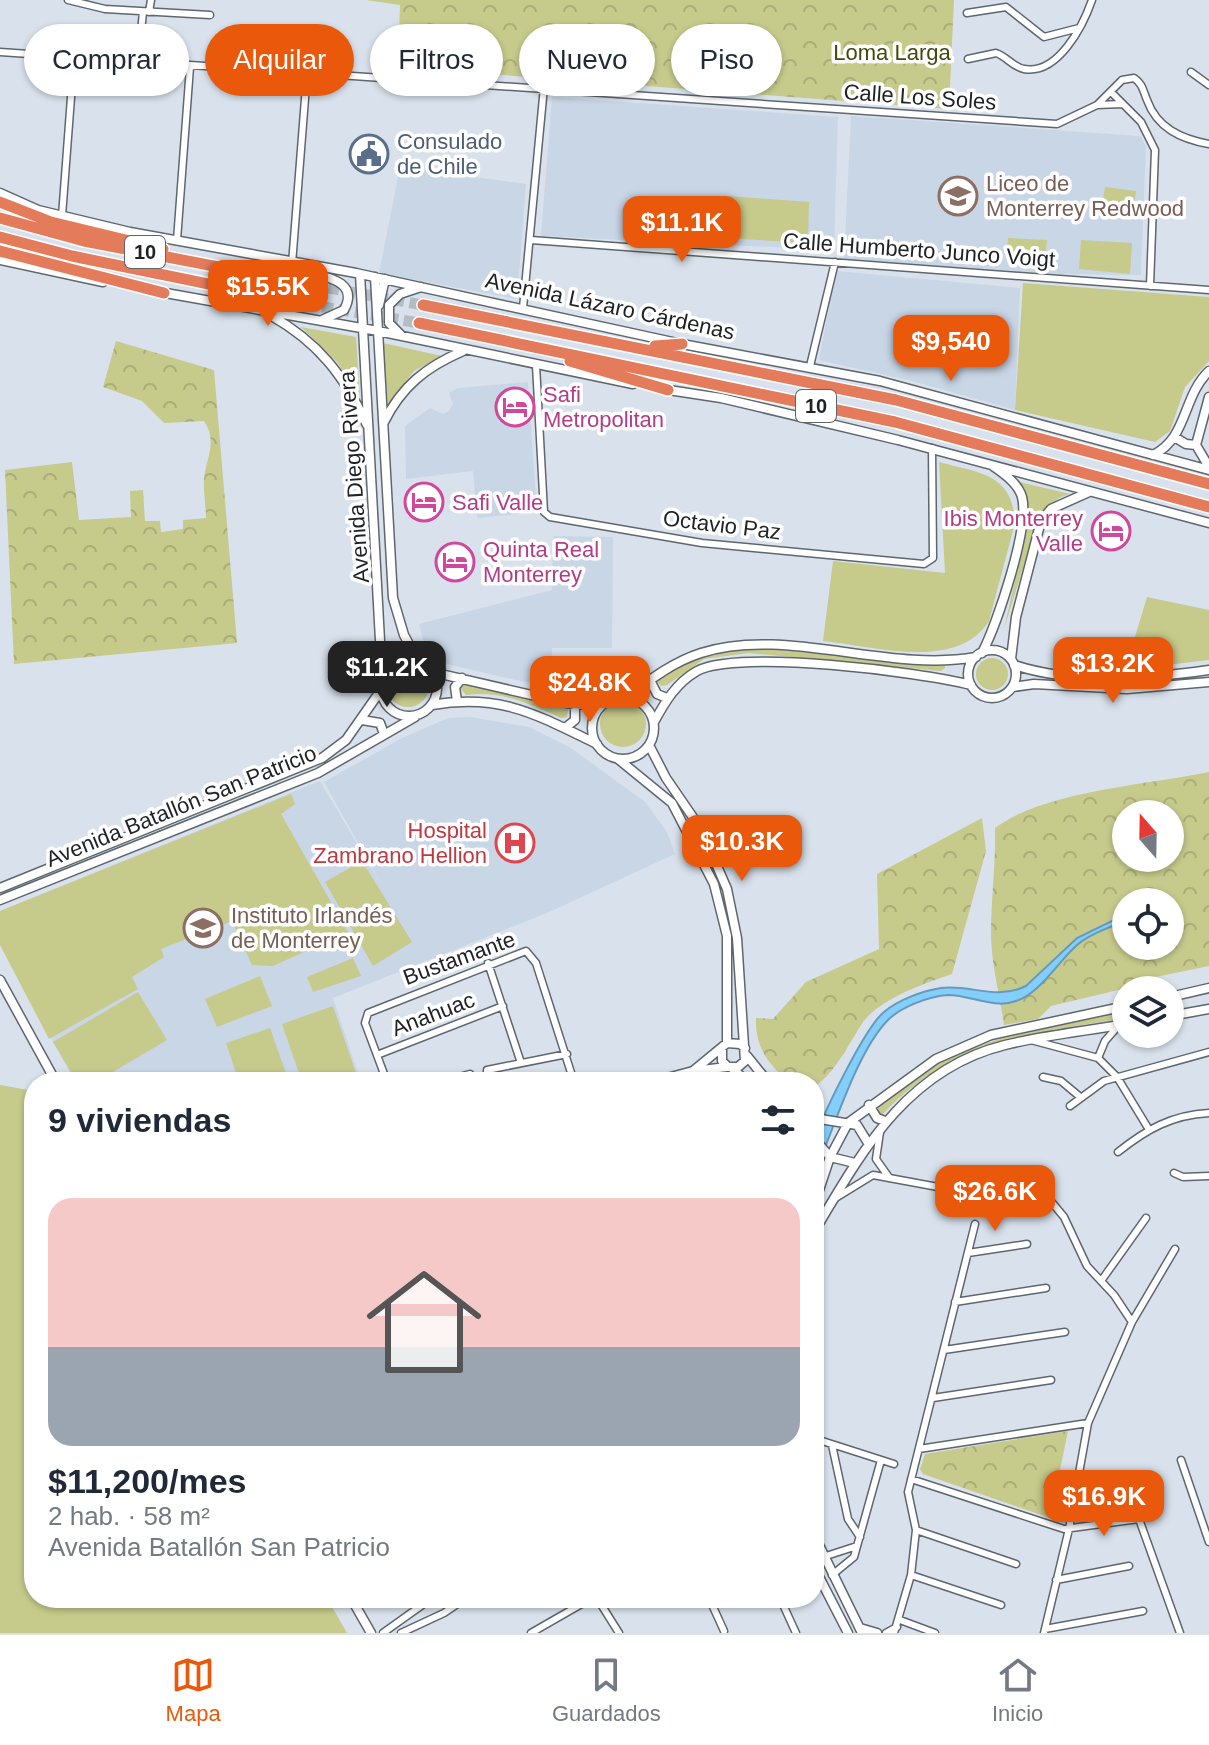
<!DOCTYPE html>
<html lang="es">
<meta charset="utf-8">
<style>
:root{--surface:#fff;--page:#f6f6f7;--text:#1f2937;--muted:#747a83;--line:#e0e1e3;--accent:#ea580c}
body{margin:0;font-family:Arial,sans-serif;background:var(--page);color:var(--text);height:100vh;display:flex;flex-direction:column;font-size:30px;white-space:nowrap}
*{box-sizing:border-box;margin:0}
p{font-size:26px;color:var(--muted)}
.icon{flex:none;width:44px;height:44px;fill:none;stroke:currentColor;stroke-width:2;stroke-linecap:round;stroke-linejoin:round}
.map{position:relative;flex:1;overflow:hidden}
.drawer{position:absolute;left:24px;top:1072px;width:800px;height:536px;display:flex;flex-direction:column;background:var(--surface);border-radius:32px;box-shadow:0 2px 6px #0004}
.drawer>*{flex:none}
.top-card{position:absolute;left:24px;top:24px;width:800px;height:72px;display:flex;gap:16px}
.needle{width:52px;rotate:340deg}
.buttons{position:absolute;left:1112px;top:800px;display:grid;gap:16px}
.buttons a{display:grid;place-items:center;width:72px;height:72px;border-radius:50%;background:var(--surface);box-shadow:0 2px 6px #0004;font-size:40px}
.price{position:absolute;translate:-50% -68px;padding:0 18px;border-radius:16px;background:var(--accent);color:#fff;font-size:26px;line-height:52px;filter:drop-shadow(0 2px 4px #0008)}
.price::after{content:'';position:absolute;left:50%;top:48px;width:24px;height:18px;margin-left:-12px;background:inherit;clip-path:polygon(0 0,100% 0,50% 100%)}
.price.on{background:#222;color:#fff}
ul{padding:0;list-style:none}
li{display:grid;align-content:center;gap:16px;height:424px;padding:0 24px}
li span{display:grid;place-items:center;height:248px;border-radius:24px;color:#555}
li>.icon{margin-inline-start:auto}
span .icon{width:144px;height:144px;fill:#fffc;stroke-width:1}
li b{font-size:34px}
h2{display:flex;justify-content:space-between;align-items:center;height:96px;padding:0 24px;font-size:34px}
.chip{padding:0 28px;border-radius:36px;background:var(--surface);box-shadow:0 2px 6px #0004;font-size:28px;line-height:72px}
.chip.on{background:var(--accent);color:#fff}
.tabs{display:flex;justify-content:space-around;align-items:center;height:112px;border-top:2px solid var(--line);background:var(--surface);font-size:22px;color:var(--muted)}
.tabs a{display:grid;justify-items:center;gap:4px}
.tabs .on{color:var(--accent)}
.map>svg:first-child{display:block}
.built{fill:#c9d6e6}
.green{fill:#c6ca8b}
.forest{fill:url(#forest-crowns);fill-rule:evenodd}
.water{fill:#84cefb;stroke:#669abb;stroke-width:2}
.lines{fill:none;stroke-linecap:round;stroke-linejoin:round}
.highway-tunnel{stroke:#b4bcc4;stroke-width:11;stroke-dasharray:11 5.5;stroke-linecap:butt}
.street-casing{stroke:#5e666e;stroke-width:9}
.secondary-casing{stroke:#5e666e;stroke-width:11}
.highway-casing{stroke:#fff;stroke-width:14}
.street{stroke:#fff;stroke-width:6}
.secondary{stroke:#fff;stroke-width:8}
.highway{stroke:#e47c5c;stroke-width:11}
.labels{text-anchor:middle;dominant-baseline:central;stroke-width:7;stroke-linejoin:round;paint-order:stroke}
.shield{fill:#fff;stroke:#626466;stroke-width:2}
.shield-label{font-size:20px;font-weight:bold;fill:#1f2225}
.park-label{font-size:22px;fill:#46480e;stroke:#fff}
.street-label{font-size:22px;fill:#1f2225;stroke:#fff}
.service-label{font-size:22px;fill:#4e5e75;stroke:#fff;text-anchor:start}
.education-label{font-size:22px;fill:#785e54;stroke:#fff;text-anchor:start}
.hotel-label{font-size:22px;fill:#b23c85;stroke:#fff;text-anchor:start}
.health-label{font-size:22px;fill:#be3a42;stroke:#fff;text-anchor:end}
</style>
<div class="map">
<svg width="1209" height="1633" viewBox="0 0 1209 1633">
<defs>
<pattern id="forest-crowns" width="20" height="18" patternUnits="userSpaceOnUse" patternTransform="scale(2)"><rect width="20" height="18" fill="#c6ca8b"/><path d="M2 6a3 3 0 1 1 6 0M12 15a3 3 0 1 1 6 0" fill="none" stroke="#aaad78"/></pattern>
</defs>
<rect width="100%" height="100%" fill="#d9e2ec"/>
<path class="built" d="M552,97L838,117L834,250L541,236Z
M851,116L1140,136L1146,146L1141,275L1060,274L844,259Z
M400,167L526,184L517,299L379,273Z
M836,271L1020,288L1015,410L908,380L819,360Z
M528,382L537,512L477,518L473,471L406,479L405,426L430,408L443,414L449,411L453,404L449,393L458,388Z
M553,536L613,537L612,648H552L551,688L446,664L425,647L419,624L552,590Z
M470,717L529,727L571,748L645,802L667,832L675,854L547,913L333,998L361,1082H75L0,944V911L320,781L386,893L324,782L402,738L448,718Z"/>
<path class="green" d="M1105,187L1136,191L1132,218L1101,213Z
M728,196L809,202L808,243L725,238Z
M1008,238L1047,240L1045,259L1007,256Z
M1081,240L1132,243L1130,274L1079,269Z
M1023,283L1209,297V361L1185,387L1170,431L1155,442L1015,410Z
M301,327L356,337L360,398L337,362Z
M383,343L442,356L414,371L388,405Z
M939,462C979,473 1013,473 1015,523L989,621C957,672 874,646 823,641L833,561L945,573Z
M1015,481L1070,494L1059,498L1041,514L1028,510L1023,491Z
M1033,521L1036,526L1004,629L1028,522Z
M1147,597L1209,610V660L1125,670Z
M760,648L945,666V668L941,671L748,653L704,659L667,685L661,686L656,680C685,654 722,650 760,648Z
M976 674a16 16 0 1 1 32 0a16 16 0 1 1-32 0Z
M387 686a21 21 0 1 1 42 0a21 21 0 1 1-42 0Z
M466,682L569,704L567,717L561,718C530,704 501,690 466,695L460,688Z
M600 724a23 23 0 1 1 46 0a23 23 0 1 1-46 0Z
M291,794L295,804L281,814L348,932L273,966L252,965L232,921L161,949L164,957L132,977L138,989L49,1039L0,945V911Z
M362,861L412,942L373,966L325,882Z
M353,958L361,976L313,992L307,977Z
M260,976L272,1006L217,1027L205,999Z
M138,992L167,1040L96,1082H77L53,1042Z
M333,1006L359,1082H302L282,1024Z
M1126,1011V1018C1030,1033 950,1041 881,1116L876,1110C943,1040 1036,1030 1126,1011Z
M270,1028L289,1082H239L226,1043Z
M0,1085L34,1091V1598H327L347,1633H0Z"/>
<path class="forest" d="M366,0H954L949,109L398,67L400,5Z
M116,341L214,370L237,643L14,664L5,470L72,462L79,520L131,517L130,491L143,490L145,521H160L161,532L183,529V520L206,518C206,504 202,486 205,472C209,453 216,439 204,421L164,423L142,401L103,387Z
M1209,772V966L1141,980L1135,986L1051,1006L1038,1019L1004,1025C1000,994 991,965 991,933C991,898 996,863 995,828C1044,791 1147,785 1209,772ZM1126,814H1170V858H1126ZM1126,902H1170V946H1126Z
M982,818L986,851L952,974C925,983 880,999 863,1022C848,1045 836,1072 814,1087V1082H789C768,1064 755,1047 756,1018L773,1019L806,982L879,949L877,874Z
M1068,1431L1050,1518L923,1474L920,1469L925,1454Z"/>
<path class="water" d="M1126,914V921C1110,927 1090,934 1077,945C1060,960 1045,985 1025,997C998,1013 974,995 948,995C930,996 900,1007 887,1021C855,1055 834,1130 814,1174C814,1165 812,1153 814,1143C819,1120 866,1026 884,1012C898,1000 922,991 941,988C971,984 995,1001 1026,986L1077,938Z"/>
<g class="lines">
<path class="highway-tunnel" d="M312,285L423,305
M306,304L419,323"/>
<defs>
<path id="street" d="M68,0L105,9L210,15
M149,12L151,0
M967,13L1006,7L1044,37L1079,28
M0,52L1057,124L1097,105L1122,80L1134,78C1143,84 1143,91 1147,100C1157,128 1181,139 1209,144
M968,59L996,53C1006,56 1013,67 1024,69C1058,75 1083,26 1092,0
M138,62L143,12
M1191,72L1209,85
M1112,93L1141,122L1155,150L1150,286
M1097,105L1122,104
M62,216L74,58
M177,240L190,67
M531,240L1209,290
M292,264L307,73
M523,308L544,87
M536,365L544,512L550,517L702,543L924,564L933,558L932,448
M810,366L835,262
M488,963L521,1063
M1031,1040L1098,1058L1117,1077L1148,1128
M377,1055L503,1006
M1098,1058L1105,1041L1119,1025
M686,1075L713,1082
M1043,1077L1061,1081L1079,1096
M387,1082L365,1023L368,1013L526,951L536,963L574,1082
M441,1082L470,1074L475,1082
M487,1082V1070L567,1054
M1070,1106L1104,1081L1209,1052
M880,1132L876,1159L888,1176
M1118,1152C1147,1129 1172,1115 1209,1113
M1174,1173L1183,1177L1209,1176
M834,1199L873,1175L965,1192L1008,1186L1049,1199L1064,1217L1087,1266L1114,1295L1132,1322L1088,1423L1069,1529L1044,1633
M968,1253L1027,1244
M1101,1281L1146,1218
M955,1302L1046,1288
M1132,1322L1175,1249
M944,1350L1065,1332
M933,1398L1051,1380
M816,1439L894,1464
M832,1445L848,1519L860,1537
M919,1449L1088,1423
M1181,1460L1209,1542
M911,1479L1064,1529L1139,1519L1180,1633
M916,1530L1016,1564
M823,1557L857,1546
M832,1575L854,1557L881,1460
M911,1575L1001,1605
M1056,1580L1129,1566
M597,1598L619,1633
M709,1598L724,1631
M780,1598L796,1633
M355,1605L366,1598
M900,1620L935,1633
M1045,1629L1143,1611
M383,1633L432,1598
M401,1633L444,1613L466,1598
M531,1633L592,1598
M886,1633L897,1627
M894,1633L911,1575L916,1530L908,1492L975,1224"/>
<path id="secondary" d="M0,193L38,210L130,232L356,273L682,344L880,381L1209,470
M0,260L103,282
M296,268C315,276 362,277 344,310L324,319
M360,274L382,677
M375,277L393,598L404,635L418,661
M160,292L378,331L633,384
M379,305L385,279
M270,315C318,342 344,375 367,425
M402,336L389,323V305L400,294L421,287
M662,389L721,398L898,440L1209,523
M1209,397L1196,445L1209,467
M384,422C402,386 426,367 463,351
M1176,438L1186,444L1196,445
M1153,455C1188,438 1182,397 1209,371
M968 674a24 24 0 1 1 48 0a24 24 0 1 1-48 0Z
M982,653C997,624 1030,527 1022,497C1018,483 1004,474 993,466
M1011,659L1016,617L1041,521L1051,509L1089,492
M381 688a28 28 0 1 1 56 0a28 28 0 1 1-56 0Z
M1014,665C1076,685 1146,679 1209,670
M432,672L575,705L604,703
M650,680L657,694L667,698
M1013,687L1034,684L1127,689L1209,682
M627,697C651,679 673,662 701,653C784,626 888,673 976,657
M592 728a31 31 0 1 1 62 0a31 31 0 1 1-62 0Z
M457,701L455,687L462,678
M432,705C501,693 537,715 597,744
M362,720L380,723L384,734
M654,722C665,702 676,683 697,671C739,649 921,672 971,685
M565,728L575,720V705
M649,745L666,778L701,829L727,889L737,938L745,1061L738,1067H728L722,1061V1050
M618,759L672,803L714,884L727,936V1043
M0,888L322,758L346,740L381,690
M0,900L318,773L415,717
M0,980L56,1082
M1170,997L1209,988
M1170,1016L1209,1009
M747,1056L768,1082
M732,1068L747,1082
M693,1071L727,1043L740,1044L745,1048
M652,1082L693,1071L727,1067
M869,1105L877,1118L885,1121
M814,1118L857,1125L868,1143
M814,1138L830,1157L855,1163
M814,1205L830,1157L848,1123L936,1059L991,1035L1126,1006
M814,1232C862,1151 907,1069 1005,1045C1045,1035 1086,1031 1126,1024
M814,1535L862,1633
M814,1567L848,1633
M351,1598L371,1633
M860,1628L877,1633"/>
<path id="highway" d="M0,202L51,222L163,249
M0,218L84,241L312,285
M0,237L72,256L306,304
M0,251L164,293
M423,305L896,400L1209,484
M419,323L895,422L1209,507
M655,346L682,344
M570,361L668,390"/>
</defs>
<use href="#street" class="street-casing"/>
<use href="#secondary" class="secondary-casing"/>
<use href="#highway" class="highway-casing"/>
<use href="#street" class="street"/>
<use href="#secondary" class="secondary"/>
<use href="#highway" class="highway"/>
</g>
<defs>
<symbol id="civic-ring" viewBox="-11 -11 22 22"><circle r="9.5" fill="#fff" stroke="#5c6f8a" stroke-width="1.5"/><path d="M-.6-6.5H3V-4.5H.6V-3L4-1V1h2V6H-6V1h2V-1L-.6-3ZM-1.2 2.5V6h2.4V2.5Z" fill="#5c6f8a"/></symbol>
<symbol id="university-ring" viewBox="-11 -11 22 22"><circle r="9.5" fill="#fff" stroke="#8d6e63" stroke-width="1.5"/><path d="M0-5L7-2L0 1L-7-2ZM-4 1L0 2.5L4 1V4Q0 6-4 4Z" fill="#8d6e63"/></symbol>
<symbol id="hotel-ring" viewBox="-11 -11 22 22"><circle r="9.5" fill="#fff" stroke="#d1479c" stroke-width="1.5"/><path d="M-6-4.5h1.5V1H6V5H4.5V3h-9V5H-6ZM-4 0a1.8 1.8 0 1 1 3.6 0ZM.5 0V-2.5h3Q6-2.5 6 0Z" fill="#d1479c"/></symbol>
<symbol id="hospital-ring" viewBox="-11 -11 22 22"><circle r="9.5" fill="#fff" stroke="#e0444e" stroke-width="1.5"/><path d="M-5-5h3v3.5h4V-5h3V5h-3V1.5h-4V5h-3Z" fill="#e0444e"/></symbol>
</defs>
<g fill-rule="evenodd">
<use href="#civic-ring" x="347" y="132" width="44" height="44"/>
<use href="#university-ring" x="936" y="174" width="44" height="44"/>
<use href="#hotel-ring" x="493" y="385" width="44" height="44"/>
<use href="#hotel-ring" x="402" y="480" width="44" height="44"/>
<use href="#hotel-ring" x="1089" y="509" width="44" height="44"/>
<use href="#hotel-ring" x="433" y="540" width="44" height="44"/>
<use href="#hospital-ring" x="493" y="821" width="44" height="44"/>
<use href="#university-ring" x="181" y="906" width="44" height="44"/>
</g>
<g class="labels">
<g class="shield">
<rect x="125" y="236" width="40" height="32" rx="6"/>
<rect x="796" y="390" width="40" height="32" rx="6"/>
</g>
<g class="shield-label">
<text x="145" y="252">10</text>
<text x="816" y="406">10</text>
</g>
<g class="park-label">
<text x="892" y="52">Loma Larga</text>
</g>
<g class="street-label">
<text transform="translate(920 97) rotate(4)">Calle Los Soles</text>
<text transform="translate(919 250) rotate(4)">Calle Humberto Junco Voigt</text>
<text transform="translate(610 306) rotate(12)">Avenida Lázaro Cárdenas</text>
<text transform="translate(354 477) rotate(-94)">Avenida Diego Rivera</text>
<text transform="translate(722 525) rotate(7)">Octavio Paz</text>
<text transform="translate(181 806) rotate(-22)">Avenida Batallón San Patricio</text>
<text transform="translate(459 958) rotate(-20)">Bustamante</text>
<text transform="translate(433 1014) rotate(-21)">Anahuac</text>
</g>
<g class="service-label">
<text x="397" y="141">Consulado<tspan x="397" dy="25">de Chile</tspan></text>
</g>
<g class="education-label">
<text x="986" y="183">Liceo de<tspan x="986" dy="25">Monterrey Redwood</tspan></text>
<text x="231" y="915">Instituto Irlandés<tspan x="231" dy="25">de Monterrey</tspan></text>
</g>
<g class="hotel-label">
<text x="543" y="394">Safi<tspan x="543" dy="25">Metropolitan</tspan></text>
<text x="452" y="502">Safi Valle</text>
<text x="1083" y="518" text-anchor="end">Ibis Monterrey<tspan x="1083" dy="25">Valle</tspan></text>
<text x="483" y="549">Quinta Real<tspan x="483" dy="25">Monterrey</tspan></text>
</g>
<g class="health-label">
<text x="487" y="830">Hospital<tspan x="487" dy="25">Zambrano Hellion</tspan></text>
</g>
</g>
</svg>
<div class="buttons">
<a><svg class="needle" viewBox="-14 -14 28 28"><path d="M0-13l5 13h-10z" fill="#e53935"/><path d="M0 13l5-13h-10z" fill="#747a83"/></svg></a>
<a><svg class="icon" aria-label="locate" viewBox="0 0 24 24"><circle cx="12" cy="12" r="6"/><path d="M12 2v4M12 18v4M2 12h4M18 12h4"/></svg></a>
<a><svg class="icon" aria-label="layers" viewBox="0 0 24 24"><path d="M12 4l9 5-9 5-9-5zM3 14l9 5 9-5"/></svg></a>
</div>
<b class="price" style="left:682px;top:264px">$11.1K</b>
<b class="price" style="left:268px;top:328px">$15.5K</b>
<b class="price" style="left:951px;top:383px">$9,540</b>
<b class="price" style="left:1113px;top:705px">$13.2K</b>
<b class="price on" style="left:387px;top:709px">$11.2K</b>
<b class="price" style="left:590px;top:724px">$24.8K</b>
<b class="price" style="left:742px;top:883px">$10.3K</b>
<b class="price" style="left:995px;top:1233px">$26.6K</b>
<b class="price" style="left:1104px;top:1538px">$16.9K</b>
<div class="top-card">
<a class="chip">Comprar</a>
<a class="chip on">Alquilar</a>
<a class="chip">Filtros</a>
<a class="chip">Nuevo</a>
<a class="chip">Piso</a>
</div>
<section class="drawer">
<h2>9 viviendas<svg class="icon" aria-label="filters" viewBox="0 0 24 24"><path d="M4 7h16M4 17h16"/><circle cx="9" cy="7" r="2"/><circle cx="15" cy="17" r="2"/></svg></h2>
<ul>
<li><span style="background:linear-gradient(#f6c9c9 60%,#9aa5b1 0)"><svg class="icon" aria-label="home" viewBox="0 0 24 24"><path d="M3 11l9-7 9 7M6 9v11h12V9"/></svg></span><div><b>$11,200/mes</b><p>2 hab. · 58 m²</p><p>Avenida Batallón San Patricio</p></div></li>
</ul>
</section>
</div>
<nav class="tabs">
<a class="on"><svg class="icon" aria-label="map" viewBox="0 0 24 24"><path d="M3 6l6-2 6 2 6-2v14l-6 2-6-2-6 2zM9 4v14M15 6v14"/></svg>Mapa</a>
<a><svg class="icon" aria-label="saved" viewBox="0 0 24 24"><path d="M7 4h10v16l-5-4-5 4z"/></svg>Guardados</a>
<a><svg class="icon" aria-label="home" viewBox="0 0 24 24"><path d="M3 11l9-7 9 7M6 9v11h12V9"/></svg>Inicio</a>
</nav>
